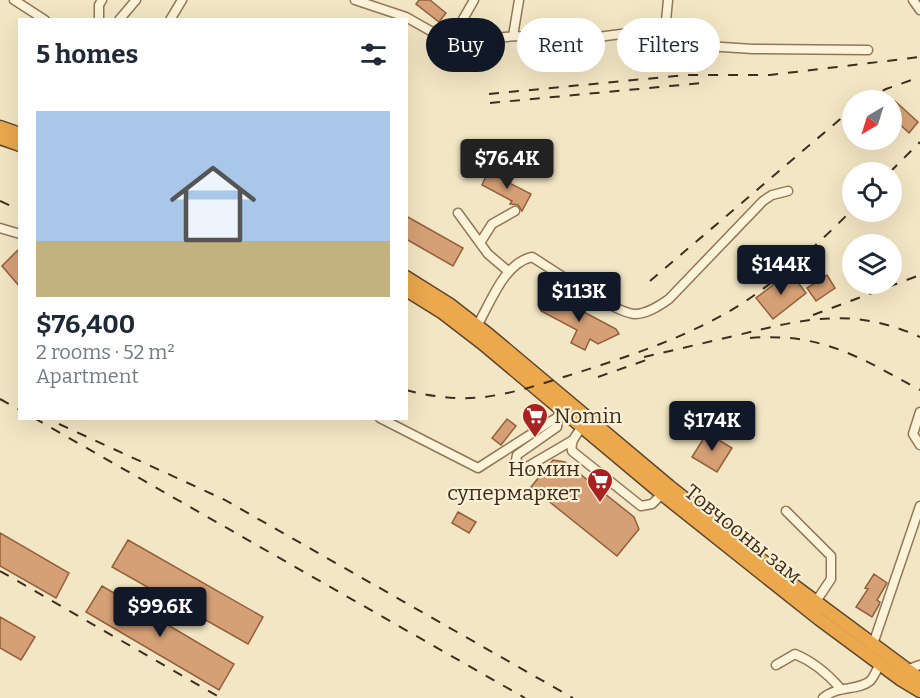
<!DOCTYPE html>
<meta charset="utf-8">
<style>
:root{--surface:#fff;--page:#f2f2f3;--text:#1f2937;--muted:#747a83;--accent:#111827}
body{margin:0;font-family:Bitter,serif;background:var(--page);color:var(--text);height:100vh;display:flex;flex-direction:column;font-size:22px;white-space:nowrap}
*{box-sizing:border-box;margin:0}
p{font-size:20px;color:var(--muted)}
.icon{flex:none;width:33px;height:33px;fill:none;stroke:currentColor;stroke-width:2;stroke-linecap:round;stroke-linejoin:round}
.map{position:relative;flex:1;overflow:hidden}
.side{position:absolute;left:18px;top:18px;width:390px;height:402px;display:flex;flex-direction:column;background:var(--surface);border-radius:0px;box-shadow:0 6px 24px #0002}
.side>*{flex:none}
.banner{position:absolute;left:426px;top:18px;width:404px;height:54px;display:flex;gap:12px}
.needle{width:39px;rotate:218deg}
.tools{position:absolute;left:842px;top:90px;display:grid;gap:12px}
.tools a{display:grid;place-items:center;width:60px;height:60px;border-radius:50%;background:var(--surface);box-shadow:0 6px 24px #0002;font-size:30px}
.price{position:absolute;translate:-50% -51px;padding:0 14px;border-radius:6px;background:var(--accent);color:#fff;font-size:20px;line-height:39px;filter:drop-shadow(0 2px 3px #0008)}
.price::after{content:'';position:absolute;left:50%;top:36px;width:18px;height:14px;margin-left:-9px;background:inherit;clip-path:polygon(0 0,100% 0,50% 100%)}
.price.current{background:#222;color:#fff}
ul{padding:0;list-style:none}
li{display:grid;align-content:center;gap:12px;height:318px;padding:0 18px}
li span{display:grid;place-items:center;height:186px;border-radius:0px;color:#555}
li>.icon{margin-inline-start:auto}
span .icon{width:108px;height:108px;fill:#fffc;stroke-width:1}
li b{font-size:26px}
h2{display:flex;justify-content:space-between;align-items:center;height:72px;padding:0 18px;font-size:26px}
.tag{padding:0 21px;border-radius:27px;background:var(--surface);box-shadow:0 6px 24px #0002;font-size:21px;line-height:54px}
.tag.current{background:var(--accent);color:#fff}
.map>svg:first-child{display:block}
.building{fill:#d5a076;stroke:#935f3b;stroke-width:1.5}
.lines{fill:none;stroke-linecap:round;stroke-linejoin:round}
.minor-casing{stroke:#917758;stroke-width:11}
.highway-casing{stroke:#5e452c;stroke-width:15}
.minor{stroke:#fcf3d9;stroke-width:8}
.highway{stroke:#eba84d;stroke-width:12}
.rail{stroke:#3f2e1e;stroke-width:2;stroke-dasharray:10 10;stroke-linecap:butt}
.labels{text-anchor:middle;dominant-baseline:central;stroke-width:4.5;stroke-linejoin:round;paint-order:stroke}
.poi-label{font-size:21px;fill:#3f2e1e;stroke:#f9f0d5;text-anchor:start}
.street-label{font-size:21px;fill:#3f2e1e;stroke:#f9f0d5}
</style>
<div class="map">
<svg width="920" height="698" viewBox="0 0 920 698">
<rect width="100%" height="100%" fill="#f3e6c4"/>
<path class="building" d="M419,0H430L446,13L439,22L416,4Z
M895,101L918,122L909,133L891,116V106Z
M488,172L531,194L522,211L518,205L510,204L512,201L482,185Z
M406,216L463,248L453,266L406,239Z
M20,248V287L2,266Z
M790,272L806,293L773,319L756,298Z
M827,275L835,288L816,301L807,288Z
M550,294L616,329L619,334L598,344L590,339L585,350L571,343L577,330L541,311Z
M507,419L516,426L501,445L492,438Z
M707,433L732,448L717,472L692,457Z
M553,460L565,462L634,517L639,529L617,556L531,487Z
M458,512L476,522L469,533L452,523Z
M0,533L69,573L56,598L0,566Z
M128,540L263,617L248,644L112,567Z
M874,574L887,583L877,600L880,602L879,605L872,617L856,607L868,589L865,588Z
M102,586L234,664L219,690L86,612Z
M0,617L35,637L21,660L0,648Z"/>
<g class="lines">
<defs>
<path id="minor" d="M14,0L45,20
M355,0L406,17L450,42L517,36L551,43L660,29L675,40L706,46L753,49L868,50
M913,0L920,10
M99,20V5L102,0
M119,20L136,0
M170,20L182,0
M660,29L666,21L668,0
M513,36L519,0
M450,42L474,0
M458,213L488,254L508,271
M0,228L20,234
M480,243L492,224L515,211
M477,326C491,302 504,263 532,257C552,269 616,314 635,314C647,314 659,306 669,299L763,201L772,195L788,191
M920,412L913,434L920,445
M558,416L557,427L517,455L516,460L520,465L527,467L573,440
M380,418L478,468L564,413
M581,428C576,436 570,441 572,451L641,506L652,504L662,494
M786,511L831,556V579L815,603
M872,647L920,506
M776,665L795,654C814,662 827,673 840,688
M906,670L920,665
M823,698C838,685 858,691 870,681C874,677 877,669 880,664"/>
<path id="highway" d="M0,127L20,134
M0,138L20,145
M406,277L449,304L489,335L669,486L788,581L920,679
M406,290L443,313L482,343L662,494L819,619L900,679L920,691"/>
</defs>
<use href="#minor" class="minor-casing"/>
<use href="#highway" class="highway-casing"/>
<use href="#minor" class="minor"/>
<use href="#highway" class="highway"/>
<path class="rail" d="M489,94L686,75H770L920,57
M865,100L886,89L920,77
M490,103L702,83
M890,172L920,142
M0,201L20,210
M650,281L852,109
M813,315L920,275
M750,338C821,332 861,358 920,390
M644,357C674,350 704,343 734,336C803,319 852,306 920,337
M598,377L652,358
M406,390C436,398 467,401 497,395C521,391 544,383 567,376C630,356 702,333 756,294C791,269 822,240 852,210
M0,399L20,410
M34,418L525,698
M59,424L225,500L573,698
M0,571L221,698"/>
</g>
<defs>
<symbol id="supermarket-pin" viewBox="-11 -11 22 30"><path d="M0 17L-7.5 6A9.5 9.5 0 1 1 7.5 6Z" fill="#a72221" stroke="#f9f0d5"/><path d="M-6-5.5h2.5l.6 2H6L4.5 2H-2.5L-4.4-4H-6ZM-1.5 3.2a1.3 1.3 0 1 0 .1 0ZM3 3.2a1.3 1.3 0 1 0 .1 0Z" fill="#fff"/></symbol>
</defs>
<g fill-rule="evenodd">
<use href="#supermarket-pin" x="520" y="401" width="30" height="40"/>
<use href="#supermarket-pin" x="585" y="466" width="30" height="40"/>
</g>
<g class="labels">
<g class="poi-label">
<text x="554" y="416">Nomin</text>
<text x="580" y="469" text-anchor="end">Номин<tspan x="580" dy="24">супермаркет</tspan></text>
</g>
<g class="street-label">
<text transform="translate(743 534) rotate(39)">Товчооны зам</text>
</g>
</g>
</svg>
<div class="tools">
<a><svg class="needle" viewBox="-14 -14 28 28"><path d="M0-13l5 13h-10z" fill="#e53935"/><path d="M0 13l5-13h-10z" fill="#747a83"/></svg></a>
<a><svg class="icon" aria-label="locate" viewBox="0 0 24 24"><circle cx="12" cy="12" r="6"/><path d="M12 2v4M12 18v4M2 12h4M18 12h4"/></svg></a>
<a><svg class="icon" aria-label="layers" viewBox="0 0 24 24"><path d="M12 4l9 5-9 5-9-5zM3 14l9 5 9-5"/></svg></a>
</div>
<b class="price current" style="left:507px;top:190px">$76.4K</b>
<b class="price" style="left:781px;top:296px">$144K</b>
<b class="price" style="left:579px;top:323px">$113K</b>
<b class="price" style="left:712px;top:452px">$174K</b>
<b class="price" style="left:160px;top:638px">$99.6K</b>
<div class="banner">
<a class="tag current">Buy</a>
<a class="tag">Rent</a>
<a class="tag">Filters</a>
</div>
<section class="side">
<h2>5 homes<svg class="icon" aria-label="filters" viewBox="0 0 24 24"><path d="M4 7h16M4 17h16"/><circle cx="9" cy="7" r="2"/><circle cx="15" cy="17" r="2"/></svg></h2>
<ul>
<li><span style="background:linear-gradient(#a9c7e8 70%,#c2b280 0)"><svg class="icon" aria-label="home" viewBox="0 0 24 24"><path d="M3 11l9-7 9 7M6 9v11h12V9"/></svg></span><div><b>$76,400</b><p>2 rooms · 52 m²</p><p>Apartment</p></div></li>
</ul>
</section>
</div>
